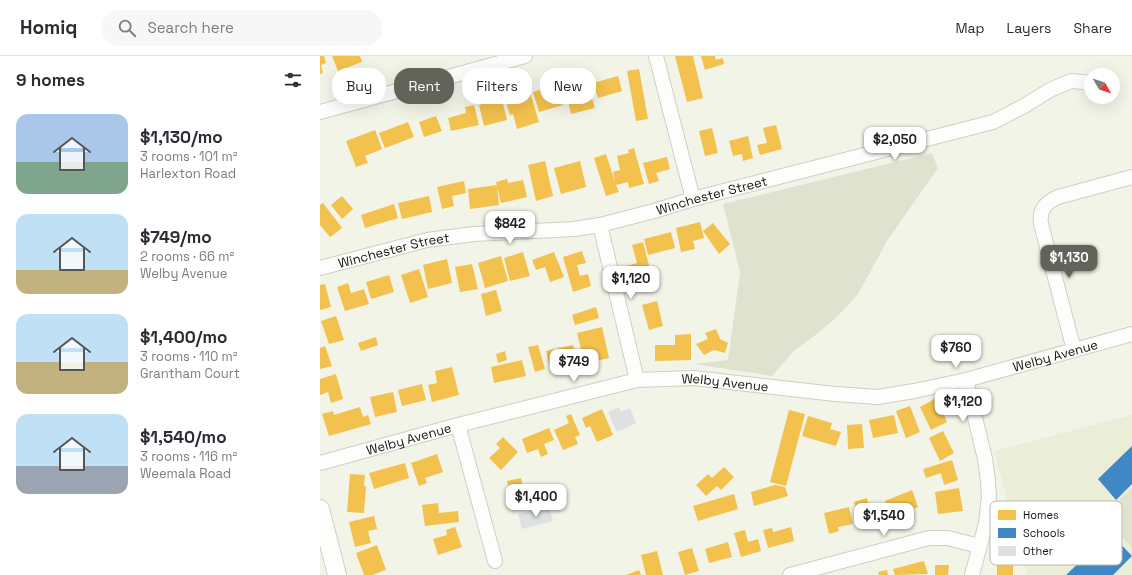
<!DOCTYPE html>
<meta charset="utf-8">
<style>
:root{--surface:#fff;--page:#f7f7f7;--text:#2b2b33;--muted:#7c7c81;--line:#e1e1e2;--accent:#62645a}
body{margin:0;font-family:"Space Grotesk",sans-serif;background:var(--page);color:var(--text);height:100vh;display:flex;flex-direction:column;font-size:15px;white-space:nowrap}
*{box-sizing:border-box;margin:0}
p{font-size:13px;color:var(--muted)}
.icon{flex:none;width:22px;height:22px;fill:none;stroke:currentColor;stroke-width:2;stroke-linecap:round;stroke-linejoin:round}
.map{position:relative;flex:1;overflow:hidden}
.drawer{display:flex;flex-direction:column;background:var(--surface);width:320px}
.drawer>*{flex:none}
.guide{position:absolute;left:12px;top:12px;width:380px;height:36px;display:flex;gap:8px}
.needle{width:26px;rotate:129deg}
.controls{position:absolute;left:764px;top:12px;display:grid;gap:8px}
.controls a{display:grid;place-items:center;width:36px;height:36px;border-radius:50%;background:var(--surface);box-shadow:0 4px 16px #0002;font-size:20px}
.price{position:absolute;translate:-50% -34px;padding:0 9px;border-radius:8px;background:#fff;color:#222;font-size:13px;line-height:26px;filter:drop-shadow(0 1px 2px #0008)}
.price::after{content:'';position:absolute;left:50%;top:24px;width:12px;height:9px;margin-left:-6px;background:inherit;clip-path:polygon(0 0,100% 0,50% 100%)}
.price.on{background:var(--accent);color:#fff}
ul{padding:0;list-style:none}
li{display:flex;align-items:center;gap:12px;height:100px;padding:0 16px}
li span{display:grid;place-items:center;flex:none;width:112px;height:80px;border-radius:12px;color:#555}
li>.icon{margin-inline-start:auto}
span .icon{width:48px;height:48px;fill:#fffc;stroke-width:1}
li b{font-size:17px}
h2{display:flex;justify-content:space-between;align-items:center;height:48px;padding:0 16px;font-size:17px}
.tag{padding:0 14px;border-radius:16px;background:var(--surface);box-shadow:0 4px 16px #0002;font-size:14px;line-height:36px}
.tag.on{background:var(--accent);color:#fff}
header{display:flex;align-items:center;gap:24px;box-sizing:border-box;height:56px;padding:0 20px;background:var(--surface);border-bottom:1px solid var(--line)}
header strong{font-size:19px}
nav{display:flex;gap:22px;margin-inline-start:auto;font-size:14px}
.search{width:280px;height:36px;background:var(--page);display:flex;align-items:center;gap:10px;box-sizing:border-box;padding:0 14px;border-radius:16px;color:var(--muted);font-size:15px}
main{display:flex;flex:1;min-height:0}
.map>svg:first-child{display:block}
.built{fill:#eaedd8}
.green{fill:#dfe2ce}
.homes{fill:#f2c14e}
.schools{fill:#3f88c5}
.building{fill:#dde1e1}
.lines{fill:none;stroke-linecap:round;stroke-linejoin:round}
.minor-casing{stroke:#cdcfc6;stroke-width:16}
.major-casing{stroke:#cdcfc6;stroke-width:20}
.minor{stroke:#fdfdfc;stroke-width:14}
.major{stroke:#fdfdfc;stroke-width:18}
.labels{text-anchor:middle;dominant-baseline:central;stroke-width:4;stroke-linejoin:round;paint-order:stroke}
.street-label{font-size:13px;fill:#15160e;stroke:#fff}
.key{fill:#fff;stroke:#b9b9b7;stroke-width:1}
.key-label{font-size:11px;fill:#15160e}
</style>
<header>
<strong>Homiq</strong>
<div class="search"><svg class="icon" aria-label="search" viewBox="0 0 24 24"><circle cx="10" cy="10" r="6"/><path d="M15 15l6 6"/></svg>Search here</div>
<nav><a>Map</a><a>Layers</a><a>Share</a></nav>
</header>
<main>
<section class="drawer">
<h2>9 homes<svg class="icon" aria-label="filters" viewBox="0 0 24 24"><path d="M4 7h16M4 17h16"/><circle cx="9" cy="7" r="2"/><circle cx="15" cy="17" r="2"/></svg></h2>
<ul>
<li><span style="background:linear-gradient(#a9c7e8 60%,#7fa58c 0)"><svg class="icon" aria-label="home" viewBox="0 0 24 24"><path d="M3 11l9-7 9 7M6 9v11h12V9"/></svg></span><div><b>$1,130/mo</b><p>3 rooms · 101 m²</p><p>Harlexton Road</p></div></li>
<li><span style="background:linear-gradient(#bfe0f5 70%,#c2b280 0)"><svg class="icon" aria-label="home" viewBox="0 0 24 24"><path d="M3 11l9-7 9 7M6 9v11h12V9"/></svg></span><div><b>$749/mo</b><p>2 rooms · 66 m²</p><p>Welby Avenue</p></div></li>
<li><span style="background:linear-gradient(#bfe0f5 60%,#c2b280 0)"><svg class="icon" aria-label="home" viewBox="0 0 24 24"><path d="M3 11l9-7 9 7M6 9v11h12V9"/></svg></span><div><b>$1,400/mo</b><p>3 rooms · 110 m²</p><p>Grantham Court</p></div></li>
<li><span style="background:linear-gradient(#bfe0f5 65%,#9aa5b1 0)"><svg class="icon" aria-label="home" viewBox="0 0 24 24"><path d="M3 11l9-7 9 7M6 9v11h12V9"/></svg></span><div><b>$1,540/mo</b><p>3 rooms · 116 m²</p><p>Weemala Road</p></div></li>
</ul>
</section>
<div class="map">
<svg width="812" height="519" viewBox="0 0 812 519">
<rect width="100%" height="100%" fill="#f2f4e8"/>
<path class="built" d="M812,359V519H707L674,395Z"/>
<path class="green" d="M612,97L618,112L567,185L538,238L517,261L498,277L473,296L452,320L374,308L408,304L420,216L403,148Z
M812,432V491L782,461Z"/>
<path class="homes" d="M0,0H4L6,7L1,9L3,17L0,18Z
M12,0H40L42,6L18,15Z
M355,0H373L383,42L367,46Z
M381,0H395L396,4L403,2L404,8L385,14Z
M319,13L328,63L316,65L307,15Z
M298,20L302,35L278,42L273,27Z
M237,29L243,49L219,56L213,36Z
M262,32L265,40L271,39L275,52L251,58L246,36Z
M210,36L219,66L197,73L193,58L190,59L185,43Z
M182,43L187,64L164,70L159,49Z
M154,49L159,69L131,75L128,62L146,57L145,51Z
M116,60L122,75L104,81L99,66Z
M88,66L94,81L65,92L59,77Z
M456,69L462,93L440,99L437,89L447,87L443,72Z
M392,72L398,97L385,100L379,75Z
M55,74L62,93L45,100L48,107L36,111L26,85Z
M428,80L433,102L423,105L422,98L413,100L409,85Z
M314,92L324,128L309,132L308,126L296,129L299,136L286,140L274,102L286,98L295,126L293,116L300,114L297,100L309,97L308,94Z
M347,101L350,113L336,117L339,125L329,128L323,107Z
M225,105L233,140L216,145L208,109Z
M260,105L266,131L241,138L234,112Z
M187,123L188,127L203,124L207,141L181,147L176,126Z
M144,125L146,137L132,140L134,150L122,153L117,131Z
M177,129L179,149L150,153L148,133Z
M22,140L33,153L22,163L11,149Z
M109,140L112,156L82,163L78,147Z
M3,147L22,172L10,181L0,169V149Z
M74,148L78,162L45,172L41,159Z
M380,166L384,182L373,185L375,193L361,196L356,172Z
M393,167L410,188L399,198L383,175Z
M351,176L355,192L328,199L324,183Z
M323,186L332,221L308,228L303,211L317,207L312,189Z
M262,195L266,207L257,209L260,220L268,218L271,230L253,236L243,201Z
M203,196L210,220L190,225L184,202Z
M234,196L244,221L230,226L225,211L216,214L212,204Z
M181,200L188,225L165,232L158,207Z
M127,203L132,227L108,233L103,209Z
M152,208L158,233L140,236L135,211Z
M99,213L108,241L90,247L81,219Z
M69,219L74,236L51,243L46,226Z
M28,227L31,237L44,233L49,248L25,255L17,231Z
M5,228L11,251L0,254V229Z
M176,234L182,255L166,260L161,238Z
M337,245L343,270L329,274L322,249Z
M276,251L279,262L255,269L252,259Z
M16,260L24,284L9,288L1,265Z
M282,271L289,302L259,309L255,294L261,293L257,277Z
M396,273L400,283L408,287L405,297L394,294L384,299L376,288L388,283L385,277Z
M371,278V304L335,305V289H355V279Z
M56,281L58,289L41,295L38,287Z
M218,289L225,313L215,316L208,291Z
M253,289L258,310L231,316L226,295Z
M5,290L12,310L0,313V292Z
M185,295L187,304L178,307L176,298Z
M202,304L206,320L174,327L171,311Z
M132,311L139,339L112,346L108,329L117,327L115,315Z
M16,318L23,343L11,347L8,336L0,339V323Z
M102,328L106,344L82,350L78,334Z
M73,336L77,356L55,361L50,341Z
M616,342L627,366L611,374L600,351Z
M590,350L600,376L586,382L576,355Z
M40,351L43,361L48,359L51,368L9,380L2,358L13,355L14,359Z
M282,353L293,379L277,386L270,370L266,372L262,362Z
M469,354L485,358L466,430L450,426Z
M251,358L260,379L255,381L258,388L243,394L234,374L249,367L246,360Z
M574,359L578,377L553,382L549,364Z
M488,360L512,367L510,373L521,376L516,390L482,380Z
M542,368L544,392L528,393L527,369Z
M229,372L234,384L224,388L228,398L221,401L218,393L207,397L202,383Z
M623,375L634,397L620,405L609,382Z
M183,381L198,396L181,414L169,402L180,392L176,388Z
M117,398L123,416L105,422L107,427L99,430L91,407Z
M632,404L638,424L624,429L621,417L606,422L603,413Z
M85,407L89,422L54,433L49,417Z
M404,411L414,421L401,434L397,430L386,440L376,429L388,418L392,422Z
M30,418L45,419L44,430H46L44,457L27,456Z
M201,422L206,449L188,453L185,439H190L187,425Z
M455,429L465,431L468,440L434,450L431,436Z
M639,432L643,455L618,458L615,436Z
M592,434L598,451L572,462L565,445Z
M414,438L418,453L378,465L373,450Z
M547,442L550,454L561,450L564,461L556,464L558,471L551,473L550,469L542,472L534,446Z
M118,447L119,457L138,455L139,466L105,470L102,449Z
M529,451L533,468L518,471L519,475L509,478L504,457Z
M54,460L57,473L48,475L51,487L35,491L29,466Z
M135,471L142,491L118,499L113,483L127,479L126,474Z
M471,471L474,485L448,492L443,474L452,472L453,476Z
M425,474L428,486L438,483L441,495L421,501L414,477Z
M408,486L412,501L389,507L385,493Z
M57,489L66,514L52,519H44L36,497Z
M372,492L379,515L365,519L358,496Z
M337,495L343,519H326L321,499Z
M604,505L608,518L575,519L573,513Z
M677,506H693V519H677Z
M615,509H629L628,519H615Z
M319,514L321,519H306Z
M567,514L568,519H559L558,516Z"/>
<path class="schools" d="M812,390V428L796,444L778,423Z
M790,477L812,500L793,519H746Z"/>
<path class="building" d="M299,351L301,356L310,352L316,367L297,376L288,356Z
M229,450L233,465L202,473L198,458Z"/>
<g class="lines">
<defs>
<g id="minor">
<path d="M336,0L373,143"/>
<path d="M0,56L205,0"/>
<path d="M280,169L317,324"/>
<path id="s1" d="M0,212L107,184L154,178L254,173L280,169L334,155L373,143L673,66L704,50L730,34L751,25L764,26L771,29"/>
<path d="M754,294L721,168C719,154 725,147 738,141L812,121"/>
<path d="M646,324L665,403L668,425L669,441L666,467L652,519"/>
<path d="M138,369L175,505"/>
<path id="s2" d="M0,407L138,369L317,324L374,322L515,338L558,341L594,335L646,324L812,278"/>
<path d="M470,519L609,482H628L659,490"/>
</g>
<path id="major" d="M0,453L17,519"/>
</defs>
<use href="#minor" class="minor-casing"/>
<use href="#major" class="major-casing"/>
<use href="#minor" class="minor"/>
<use href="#major" class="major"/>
</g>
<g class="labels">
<g class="street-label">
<text stroke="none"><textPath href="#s1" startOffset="400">Winchester Street</textPath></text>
<text stroke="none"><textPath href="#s1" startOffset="76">Winchester Street</textPath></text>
<text stroke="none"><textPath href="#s2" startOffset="752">Welby Avenue</textPath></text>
<text stroke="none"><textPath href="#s2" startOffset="416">Welby Avenue</textPath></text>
<text stroke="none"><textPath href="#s2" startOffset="92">Welby Avenue</textPath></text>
</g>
</g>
<rect x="670" y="445" width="132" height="64" rx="6" class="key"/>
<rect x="678" y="454" width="18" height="10" fill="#f2c14e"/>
<rect x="678" y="472" width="18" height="10" fill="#3f88c5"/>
<rect x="678" y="490" width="18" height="10" fill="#dde1e1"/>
<g class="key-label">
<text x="703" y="463">Homes</text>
<text x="703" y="481">Schools</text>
<text x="703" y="499">Other</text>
</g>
</svg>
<div class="controls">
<a><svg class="needle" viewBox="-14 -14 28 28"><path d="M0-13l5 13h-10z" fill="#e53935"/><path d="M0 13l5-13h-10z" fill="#7c7c81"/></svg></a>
</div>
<b class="price" style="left:575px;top:105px">$2,050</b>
<b class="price" style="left:190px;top:189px">$842</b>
<b class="price on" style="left:749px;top:223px">$1,130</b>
<b class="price" style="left:311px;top:244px">$1,120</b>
<b class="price" style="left:636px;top:313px">$760</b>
<b class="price" style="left:254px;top:327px">$749</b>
<b class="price" style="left:643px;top:367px">$1,120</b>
<b class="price" style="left:216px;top:462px">$1,400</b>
<b class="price" style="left:564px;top:481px">$1,540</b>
<div class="guide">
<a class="tag">Buy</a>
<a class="tag on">Rent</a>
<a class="tag">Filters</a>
<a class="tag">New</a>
</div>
</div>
</main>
